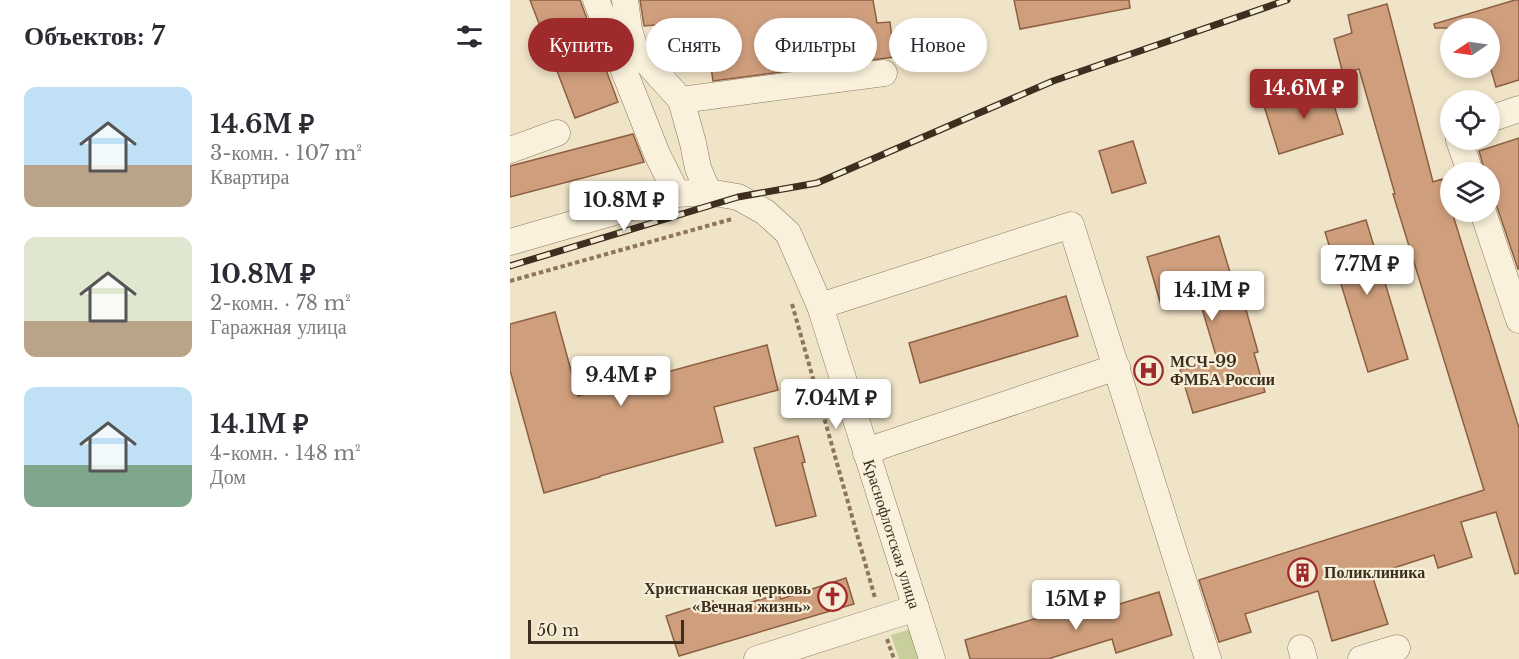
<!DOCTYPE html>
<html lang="ru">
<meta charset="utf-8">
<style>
:root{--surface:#fff;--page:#f2f2f3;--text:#2b2b33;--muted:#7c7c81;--accent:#9e2a2b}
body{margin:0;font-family:"Libre Baskerville",serif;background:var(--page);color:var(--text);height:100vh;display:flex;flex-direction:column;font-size:22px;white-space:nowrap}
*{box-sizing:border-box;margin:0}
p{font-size:20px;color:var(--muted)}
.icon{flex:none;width:33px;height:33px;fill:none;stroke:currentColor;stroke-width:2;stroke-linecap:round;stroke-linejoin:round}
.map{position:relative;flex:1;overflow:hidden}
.side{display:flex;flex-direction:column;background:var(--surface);width:510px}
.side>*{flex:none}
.top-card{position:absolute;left:18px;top:18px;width:570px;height:54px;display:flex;gap:12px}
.needle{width:39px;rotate:257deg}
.tools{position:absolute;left:930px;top:18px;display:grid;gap:12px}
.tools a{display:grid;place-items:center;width:60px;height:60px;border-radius:50%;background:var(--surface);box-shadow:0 3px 9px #0003;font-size:30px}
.scale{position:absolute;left:18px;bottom:15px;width:156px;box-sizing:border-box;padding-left:6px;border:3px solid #3d2e20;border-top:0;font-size:16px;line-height:21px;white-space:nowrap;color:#3d2e20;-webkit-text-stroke:4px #f7eed8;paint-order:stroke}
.price{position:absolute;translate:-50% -51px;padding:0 14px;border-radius:6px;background:#fff;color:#222;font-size:20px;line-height:39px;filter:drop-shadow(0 2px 3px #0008)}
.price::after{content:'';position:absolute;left:50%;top:36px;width:18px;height:14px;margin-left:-9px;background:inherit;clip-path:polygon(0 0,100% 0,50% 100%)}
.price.current{background:var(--accent);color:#fff}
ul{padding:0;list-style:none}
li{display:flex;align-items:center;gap:18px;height:150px;padding:0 24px}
li span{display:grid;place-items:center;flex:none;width:168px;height:120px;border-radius:12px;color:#555}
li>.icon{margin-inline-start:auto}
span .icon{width:72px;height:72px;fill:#fffc;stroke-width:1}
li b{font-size:26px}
h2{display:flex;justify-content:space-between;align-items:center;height:72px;padding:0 24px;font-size:26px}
.tag{padding:0 21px;border-radius:27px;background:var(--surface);box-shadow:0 3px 9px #0003;font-size:21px;line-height:54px}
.tag.current{background:var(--accent);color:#fff}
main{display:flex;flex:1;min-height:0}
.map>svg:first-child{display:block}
.green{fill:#c9cf9b}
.building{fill:#cf9f7d;stroke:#8d5f41;stroke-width:1.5}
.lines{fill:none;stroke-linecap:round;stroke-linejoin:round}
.minor-casing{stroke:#8d765c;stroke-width:27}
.path{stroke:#8d765c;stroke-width:4;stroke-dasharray:4.5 3;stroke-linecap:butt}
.minor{stroke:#faf1dc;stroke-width:26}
.rail-casing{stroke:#3d2e20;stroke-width:7}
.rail{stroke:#f7eed8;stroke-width:4.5;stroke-dasharray:14;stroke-linecap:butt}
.labels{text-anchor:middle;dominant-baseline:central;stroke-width:4.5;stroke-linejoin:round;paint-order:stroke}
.poi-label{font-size:16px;font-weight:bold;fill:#3d2e20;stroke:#f7eed8;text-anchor:start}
.street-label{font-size:16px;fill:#3d2e20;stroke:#f7eed8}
</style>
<main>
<section class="side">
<h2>Объектов: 7<svg class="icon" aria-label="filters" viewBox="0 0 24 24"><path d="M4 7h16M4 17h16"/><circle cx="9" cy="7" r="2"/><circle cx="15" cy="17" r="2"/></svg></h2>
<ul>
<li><span style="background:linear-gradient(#bfe0f5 65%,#b9a48a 0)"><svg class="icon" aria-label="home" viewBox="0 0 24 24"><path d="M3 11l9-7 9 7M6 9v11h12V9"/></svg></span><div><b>14.6M ₽</b><p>3-комн. · 107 m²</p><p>Квартира</p></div></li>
<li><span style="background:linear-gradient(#dfe7d0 70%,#b9a48a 0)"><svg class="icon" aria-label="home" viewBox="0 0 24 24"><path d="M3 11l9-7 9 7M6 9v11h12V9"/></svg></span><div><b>10.8M ₽</b><p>2-комн. · 78 m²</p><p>Гаражная улица</p></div></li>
<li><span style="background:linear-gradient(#bfe0f5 65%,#7fa58c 0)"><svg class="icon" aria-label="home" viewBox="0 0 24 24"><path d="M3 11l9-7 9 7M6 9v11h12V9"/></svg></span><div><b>14.1M ₽</b><p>4-комн. · 148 m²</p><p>Дом</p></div></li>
</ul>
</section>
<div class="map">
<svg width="1009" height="659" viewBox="0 0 1009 659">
<rect width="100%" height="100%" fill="#f0e4c8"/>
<path class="green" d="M401,629L409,659H389L381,635Z"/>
<path class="building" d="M20,0H70L108,102L65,118Z
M130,0H363L367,23L380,22L384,57L203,81L198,46L149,53L145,25L134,26Z
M504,0H619L620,8L510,29Z
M1005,0H1009V80L986,87L980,66V28H925L924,24Z
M877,4L923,182L932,179L940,212H942L1009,428V573L1005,574L986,512L951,522L962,557L928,568L924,555L862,575L878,624L822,641L808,591L735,614L741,632L709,642L689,580L974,490L883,194H885L849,69L833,74L824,39L842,33L838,15Z
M818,86L833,134L769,154L754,106Z
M123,134L134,162L0,197V166Z
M1009,138V269H1008L980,186V172H975L969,151Z
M623,141L636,183L602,193L589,151Z
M856,220L898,359L858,372L815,232Z
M709,236L722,279L727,278L748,352L744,353L755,392L683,413L670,370L707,359L688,295L651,305L637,257Z
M556,296L568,336L410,383L399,343Z
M45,312L68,396L257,345L268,390L204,407L213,442L90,476V477L34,493L0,370V324Z
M288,436L295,462L292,463L306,516L266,526L244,448Z
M336,578L344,604L169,656L156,616L203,601L207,612L269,594L271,599Z
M649,592L662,635L606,653L602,639L538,659H460L455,640L590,599L593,609Z"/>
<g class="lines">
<defs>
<g id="minor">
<path d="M86,0L147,154L167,194"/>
<path d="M115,0L119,30L125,49L171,100L183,143L188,168L198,192"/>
<path d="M171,100L374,73"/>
<path d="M980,119L1009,109"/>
<path d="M949,140L960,172"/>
<path d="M0,150L47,133"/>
<path d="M973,212L1009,320"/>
<path id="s1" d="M0,242L167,194L198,192L228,197L255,212L278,233L310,306L422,659"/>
<path d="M310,306L561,225L698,659"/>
<path d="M356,453L371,446L607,367"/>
<path d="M791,648L794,659"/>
<path d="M247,659L406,608"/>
<path d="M851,659L887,648"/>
</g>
</defs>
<use href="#minor" class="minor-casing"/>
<path class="path" d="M0,281L222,219
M282,304L365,598
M377,639L384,659"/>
<use href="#minor" class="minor"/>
<defs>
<path id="rail" d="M0,266L228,197L307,183L543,81L777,0"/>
</defs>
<use href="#rail" class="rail-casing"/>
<use href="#rail" class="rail"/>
</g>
<defs>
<symbol id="hospital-ring" viewBox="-11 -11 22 22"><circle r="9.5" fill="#f7eed8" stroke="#9e2a2b" stroke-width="1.5"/><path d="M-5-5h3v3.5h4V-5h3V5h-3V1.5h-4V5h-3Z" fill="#9e2a2b"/></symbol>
<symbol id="building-ring" viewBox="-11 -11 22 22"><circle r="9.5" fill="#f7eed8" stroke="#9e2a2b" stroke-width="1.5"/><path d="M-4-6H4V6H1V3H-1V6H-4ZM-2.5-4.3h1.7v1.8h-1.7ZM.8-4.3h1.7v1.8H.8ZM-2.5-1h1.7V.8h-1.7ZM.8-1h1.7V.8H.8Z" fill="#9e2a2b"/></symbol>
<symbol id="church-ring" viewBox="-11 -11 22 22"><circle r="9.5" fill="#f7eed8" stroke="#9e2a2b" stroke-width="1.5"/><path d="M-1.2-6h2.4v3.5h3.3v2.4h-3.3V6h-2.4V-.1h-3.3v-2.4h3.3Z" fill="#9e2a2b"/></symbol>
</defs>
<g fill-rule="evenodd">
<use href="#hospital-ring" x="622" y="354" width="33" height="33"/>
<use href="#building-ring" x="776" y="556" width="33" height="33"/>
<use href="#church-ring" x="306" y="580" width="33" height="33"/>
</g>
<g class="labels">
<g class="poi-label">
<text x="660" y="361">МСЧ-99<tspan x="660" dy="18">ФМБА России</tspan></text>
<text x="814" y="572">Поликлиника</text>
<text x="301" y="588" text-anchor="end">Христианская церковь<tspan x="301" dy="18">«Вечная жизнь»</tspan></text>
</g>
<g class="street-label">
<text stroke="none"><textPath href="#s1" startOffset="616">Краснофлотская улица</textPath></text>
</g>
</g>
</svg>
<div class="tools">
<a><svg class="needle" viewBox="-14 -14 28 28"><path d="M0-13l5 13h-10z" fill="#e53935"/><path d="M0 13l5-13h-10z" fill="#7c7c81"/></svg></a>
<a><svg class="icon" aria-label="locate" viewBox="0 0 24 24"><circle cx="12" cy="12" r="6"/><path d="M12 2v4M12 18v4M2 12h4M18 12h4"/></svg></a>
<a><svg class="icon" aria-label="layers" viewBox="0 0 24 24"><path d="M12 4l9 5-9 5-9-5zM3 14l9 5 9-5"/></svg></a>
</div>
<div class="scale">50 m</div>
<b class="price current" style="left:794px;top:120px">14.6M ₽</b>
<b class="price" style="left:114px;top:232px">10.8M ₽</b>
<b class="price" style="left:857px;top:296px">7.7M ₽</b>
<b class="price" style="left:702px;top:322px">14.1M ₽</b>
<b class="price" style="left:111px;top:407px">9.4M ₽</b>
<b class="price" style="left:326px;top:430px">7.04M ₽</b>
<b class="price" style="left:566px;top:631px">15M ₽</b>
<div class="top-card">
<a class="tag current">Купить</a>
<a class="tag">Снять</a>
<a class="tag">Фильтры</a>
<a class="tag">Новое</a>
</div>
</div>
</main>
